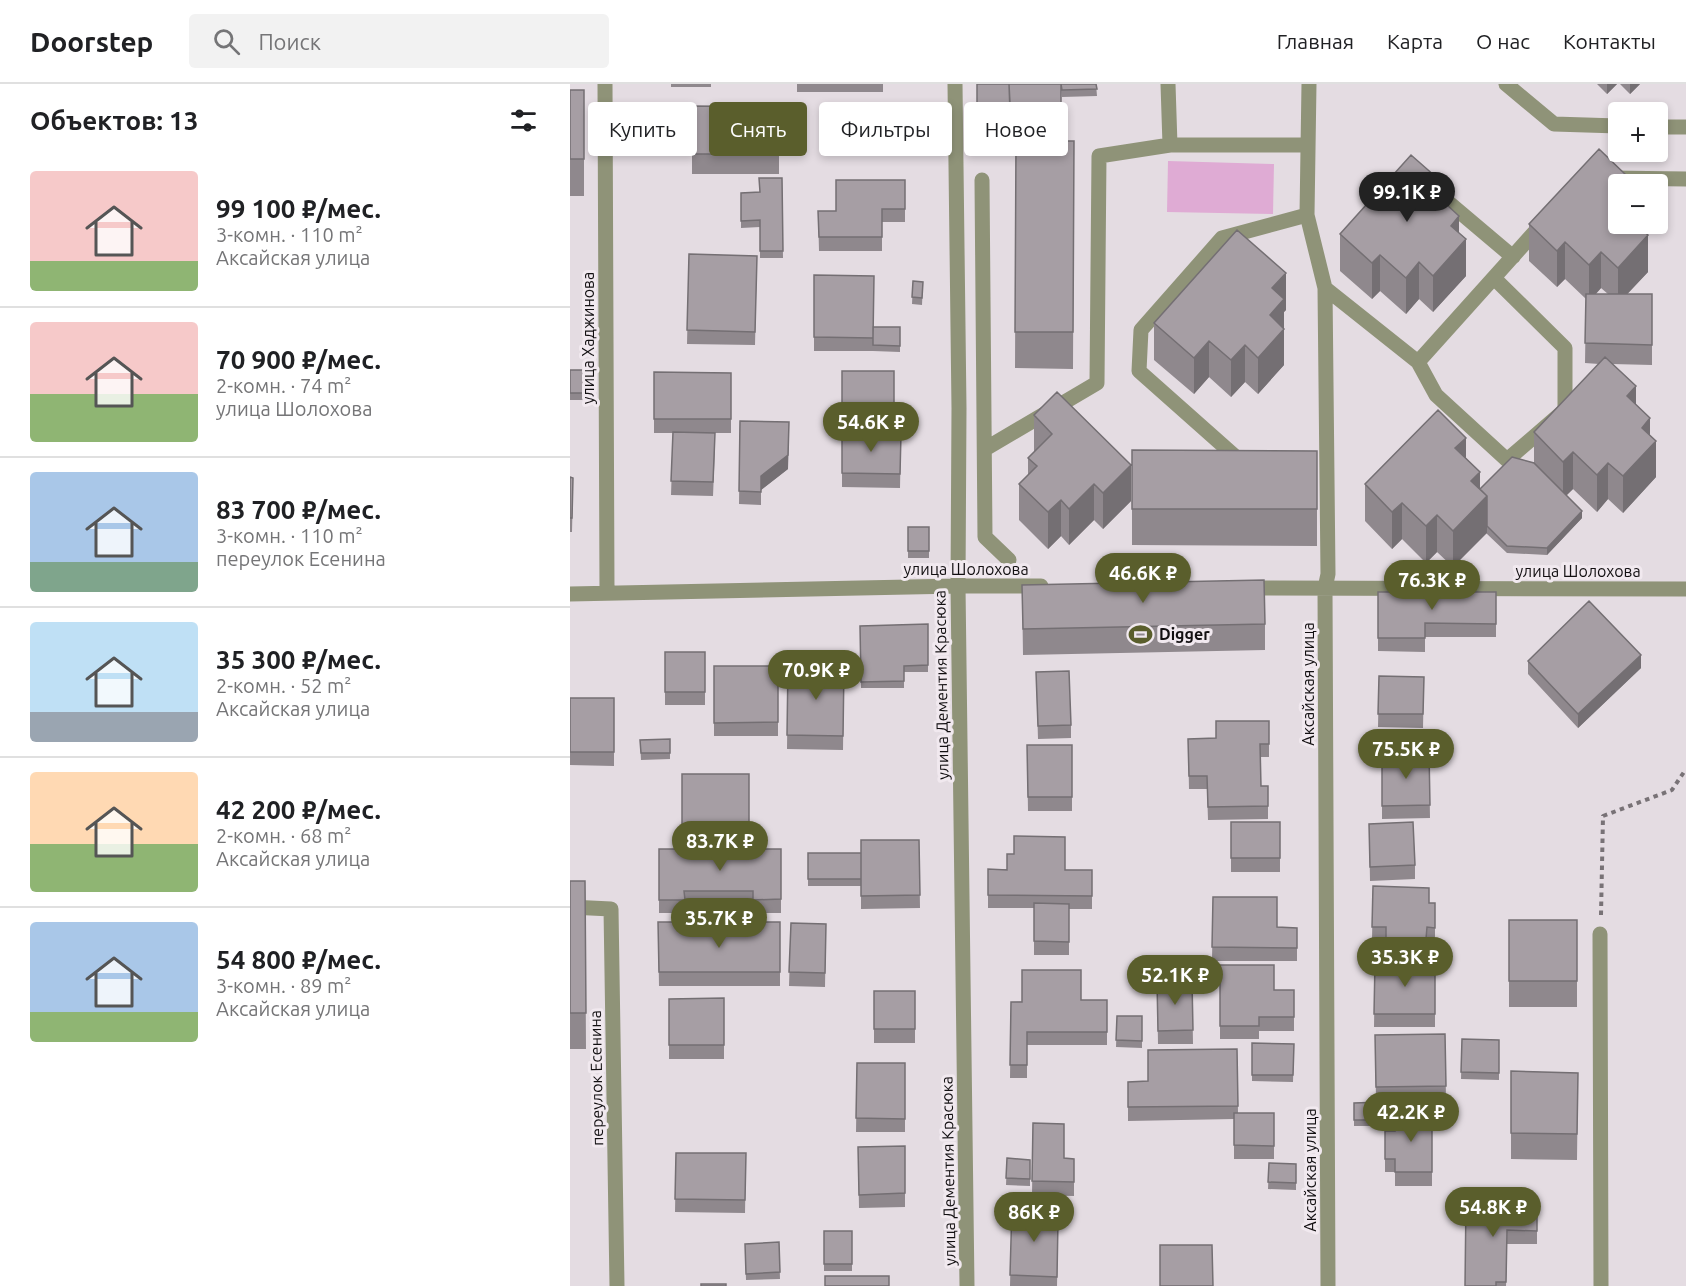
<!DOCTYPE html>
<html lang="ru">
<meta charset="utf-8">
<style>
:root{--surface:#fff;--page:#f2f2f2;--text:#202124;--muted:#757577;--line:#e0e0e0;--accent:#5a5e2c}
body{margin:0;font-family:Ubuntu,sans-serif;background:var(--page);color:var(--text);height:100vh;display:flex;flex-direction:column;font-size:22px;white-space:nowrap}
*{box-sizing:border-box;margin:0}
p{font-size:20px;color:var(--muted)}
.icon{flex:none;width:33px;height:33px;fill:none;stroke:currentColor;stroke-width:2;stroke-linecap:round;stroke-linejoin:round}
.map{position:relative;flex:1;overflow:hidden}
.side{display:flex;flex-direction:column;background:var(--surface);width:570px}
.side>*{flex:none}
.guide{position:absolute;left:18px;top:18px;width:570px;height:54px;display:flex;gap:12px}
.fabs{position:absolute;left:1038px;top:18px;display:grid;gap:12px}
.fabs a{display:grid;place-items:center;width:60px;height:60px;border-radius:6px;background:var(--surface);box-shadow:0 3px 9px #0003;font-size:30px}
.price{position:absolute;translate:-50% -51px;padding:0 14px;border-radius:21px;background:var(--accent);color:#fff;font-size:20px;line-height:39px;filter:drop-shadow(0 2px 3px #0008)}
.price::after{content:'';position:absolute;left:50%;top:36px;width:18px;height:14px;margin-left:-9px;background:inherit;clip-path:polygon(0 0,100% 0,50% 100%)}
.price.current{background:#222;color:#fff}
ul{padding:0;list-style:none}
li{display:flex;align-items:center;gap:18px;height:150px;padding:0 30px}
li+li{border-top:2px solid var(--line)}
li span{display:grid;place-items:center;flex:none;width:168px;height:120px;border-radius:6px;color:#555}
li>.icon{margin-inline-start:auto}
span .icon{width:72px;height:72px;fill:#fffc;stroke-width:1}
li b{font-size:26px}
h2{display:flex;justify-content:space-between;align-items:center;height:72px;padding:0 30px;font-size:26px}
.chip{padding:0 21px;border-radius:6px;background:var(--surface);box-shadow:0 3px 9px #0003;font-size:21px;line-height:54px}
.chip.current{background:var(--accent);color:#fff}
header{display:flex;align-items:center;gap:36px;box-sizing:border-box;height:84px;padding:0 30px;background:var(--surface);border-bottom:2px solid var(--line)}
header strong{font-size:28px}
nav{display:flex;gap:33px;margin-inline-start:auto;font-size:21px}
.search{width:420px;height:54px;background:var(--page);display:flex;align-items:center;gap:15px;box-sizing:border-box;padding:0 21px;border-radius:6px;color:var(--muted);font-size:22px}
main{display:flex;flex:1;min-height:0}
.map>svg:first-child{display:block}
.green{fill:#dfabd4}
.lines{fill:none;stroke-linecap:round;stroke-linejoin:round}
.path{stroke:#787276;stroke-width:4;stroke-dasharray:4.5 4.5;stroke-linecap:butt}
.minor{stroke:#8f9378;stroke-width:15}
.wall{fill:#8f888d;fill-rule:evenodd}
.shaded-wall{fill:#746f73}
.building{fill:#a69ea4;stroke:#746f73;stroke-width:1.5}
.labels{text-anchor:middle;dominant-baseline:central;stroke-width:6;stroke-linejoin:round;paint-order:stroke}
.street-label{font-size:16px;fill:#120f11;stroke:#f1e9ef}
.poi-label{font-size:16px;font-weight:bold;fill:#120f11;stroke:#f1e9ef;text-anchor:start}
</style>
<header>
<strong>Doorstep</strong>
<div class="search"><svg class="icon" aria-label="search" viewBox="0 0 24 24"><circle cx="10" cy="10" r="6"/><path d="M15 15l6 6"/></svg>Поиск</div>
<nav><a>Главная</a><a>Карта</a><a>О нас</a><a>Контакты</a></nav>
</header>
<main>
<section class="side">
<h2>Объектов: 13<svg class="icon" aria-label="filters" viewBox="0 0 24 24"><path d="M4 7h16M4 17h16"/><circle cx="9" cy="7" r="2"/><circle cx="15" cy="17" r="2"/></svg></h2>
<ul>
<li><span style="background:linear-gradient(#f6c9c9 75%,#8fb573 0)"><svg class="icon" aria-label="home" viewBox="0 0 24 24"><path d="M3 11l9-7 9 7M6 9v11h12V9"/></svg></span><div><b>99 100 ₽/мес.</b><p>3-комн. · 110 m²</p><p>Аксайская улица</p></div></li>
<li><span style="background:linear-gradient(#f6c9c9 60%,#8fb573 0)"><svg class="icon" aria-label="home" viewBox="0 0 24 24"><path d="M3 11l9-7 9 7M6 9v11h12V9"/></svg></span><div><b>70 900 ₽/мес.</b><p>2-комн. · 74 m²</p><p>улица Шолохова</p></div></li>
<li><span style="background:linear-gradient(#a9c7e8 75%,#7fa58c 0)"><svg class="icon" aria-label="home" viewBox="0 0 24 24"><path d="M3 11l9-7 9 7M6 9v11h12V9"/></svg></span><div><b>83 700 ₽/мес.</b><p>3-комн. · 110 m²</p><p>переулок Есенина</p></div></li>
<li><span style="background:linear-gradient(#bfe0f5 75%,#9aa5b1 0)"><svg class="icon" aria-label="home" viewBox="0 0 24 24"><path d="M3 11l9-7 9 7M6 9v11h12V9"/></svg></span><div><b>35 300 ₽/мес.</b><p>2-комн. · 52 m²</p><p>Аксайская улица</p></div></li>
<li><span style="background:linear-gradient(#ffd9b3 60%,#8fb573 0)"><svg class="icon" aria-label="home" viewBox="0 0 24 24"><path d="M3 11l9-7 9 7M6 9v11h12V9"/></svg></span><div><b>42 200 ₽/мес.</b><p>2-комн. · 68 m²</p><p>Аксайская улица</p></div></li>
<li><span style="background:linear-gradient(#a9c7e8 75%,#8fb573 0)"><svg class="icon" aria-label="home" viewBox="0 0 24 24"><path d="M3 11l9-7 9 7M6 9v11h12V9"/></svg></span><div><b>54 800 ₽/мес.</b><p>3-комн. · 89 m²</p><p>Аксайская улица</p></div></li>
</ul>
</section>
<div class="map">
<svg width="1116" height="1202" viewBox="0 0 1116 1202">
<rect width="100%" height="100%" fill="#e4dce2"/>
<path class="green" d="M598,77L704,80L703,130L597,128Z"/>
<g class="lines">
<path class="path" d="M1031,831L1033,732L1102,706L1116,685"/>
<path class="minor" d="M35,0L37,508
M385,0L389,324L388,502L397,1202
M598,0L600,61
M739,0L737,131L755,204L758,490L755,504L758,1202
M936,0L984,40L1048,42
M1088,43H1116
M1039,94L1116,95
M412,96L415,453L439,476
M872,113L943,173
M755,204L848,278L866,311L937,376L995,326V264L924,194
M848,278L972,140
M415,365L527,299L529,72L600,61H738
M667,374L569,287L571,246L652,154L737,131
M675,504L1116,505
M0,510L388,502H471
M0,823L41,825L47,1202
M1030,850L1031,1202"/>
</g>
<path class="wall" d="M101,0H141V3H101Z
M227,0H313V8H227Z
M407,0H491V41L440,42V26L407,27Z
M491,0H526L527,12L492,13Z
M1027,0H1047L1037,10Z
M1050,0H1070L1060,10Z
M0,6H14V112H0Z
M122,22L209,23V90H122Z
M446,57H504L503,285L445,284Z
M1029,65L1057,92V100H1048V140H1073V146L1078,151V188L1057,210H1082V281L1042,280L1066,302V321L1080,334V352L1086,357V393L1053,429L1038,415L1027,428L1003,405L996,411L1012,427V434L977,471L937,469L916,449L883,483L867,468L856,479L832,455L822,465L795,437V400L868,326L896,354V374L910,388V405L942,373L964,379V348L1029,280L1015,279L1016,215L995,195L987,203L959,177V140ZM1031,204L1038,210H1026Z
M212,94L213,174H190V143L171,144V109L189,108Z
M335,96V138H312V167H249L248,127H266Z
M874,119L889,149L896,192L863,228L849,215L836,230L810,207L802,215L770,187V150Z
M119,170L187,172L185,261L117,260Z
M244,191L303,243H330V268L303,267H244Z
M343,197L353,198L352,221L342,220Z
M716,226L714,228V281L688,310L675,298L661,313L639,293L624,310L584,276V239Z
M0,286H16V316H0Z
M272,287H324V345H272Z
M84,288L161,289V349H134L145,363L143,412L101,411L103,349H84Z
M464,331L561,417L533,445L524,436L499,461L491,452L478,465L449,436V400L458,391V374L464,368Z
M170,337L218,385L191,406V421L169,420Z
M272,349L331,350L330,404L272,403Z
M562,366L747,367V462L562,461Z
M0,393L3,407L2,448H0Z
M338,443H359V474H338Z
M452,501L695,540V566L453,571Z
M808,508H926V553H855V568L808,567Z
M358,540V588H334V604H291L290,542Z
M95,568H135V621H95Z
M958,577L1071,584L1008,644L958,590Z
M144,582H208V652H144Z
M218,582L274,583L273,666L217,665Z
M466,588L501,641V654L468,655Z
M809,592L854,593L853,644L808,643Z
M0,614H44V682L0,681Z
M699,637V673H690L691,702H698V735L638,736L637,705H619L618,655L646,654Z
M100,655V675L71,676L70,656Z
M457,661H502V727H458Z
M859,669L860,734L812,735V670Z
M112,690H179V756H112Z
M661,738H710V788H661Z
M799,740L845,781V795L800,797Z
M349,756L350,824L291,825V794V802H238V769H291Z
M89,765H211V829H183V821H115V829H89Z
M418,785L522,786V825H499V871H464V824H418Z
M0,797H15L16,965H0Z
M803,802L859,819H865V857H857L856,868H816V857L802,856Z
M643,813L707,843L727,844V877H642Z
M939,836H1007V923H939Z
M88,838L117,847L185,846L210,838V902H89Z
M221,839L256,840L255,903L219,902Z
M805,878H865V943H804Z
M650,881L704,906H724V947H689V955H650Z
M587,898H622L623,960H588Z
M304,907H345V959H304Z
M154,914V975H99V915Z
M511,916H537V961H457V994H440L441,918Z
M547,932H572V964L546,963Z
M875,950L876,1016H806L805,951Z
M892,955L929,956V996L891,995Z
M682,959L724,960L723,998L682,997Z
M667,965L668,1029H704V1075H664V1035L558,1037V998L578,997Z
M287,979H335V1048H286Z
M941,987L1008,989L1007,1076L941,1075Z
M813,1018V1042H784V1019Z
M862,1029V1102H825V1088H815V1047H825Z
M463,1039L494,1074L504,1075V1112L462,1111Z
M335,1062V1123L289,1124L288,1063Z
M106,1069H176L175,1129L105,1128Z
M437,1074L460,1076V1102L436,1101Z
M699,1079L726,1080V1106L698,1105Z
M896,1117L967,1118V1160H937L936,1202H895Z
M442,1122L488,1151L487,1202H440Z
M254,1147H282V1187H254Z
M209,1158L210,1195L176,1196L175,1160Z"/>
<path class="shaded-wall" d="M1037,0H1047L1037,10Z
M1060,0H1070L1060,10Z
M1057,92V100H1049Z
M874,100V137L865,110Z
M889,132V163L896,155V192L863,228V192L881,142Z
M1062,140H1073V157L1078,151V188L1048,220V184Z
M995,158V195L987,203V167Z
M1031,168V204L1019,217V181Z
M810,171V207L802,215V179Z
M849,178V215L836,230V194Z
M716,189V226L714,228V281L688,310V274L700,231L702,204Z
M639,257V293L624,310V274Z
M675,261V298L661,313V276Z
M1066,302V339L1057,312Z
M1080,334V363L1086,357V393L1053,429V392L1072,344Z
M219,351L218,385L191,406V392Z
M896,354V390L885,364Z
M1003,368V405L993,415V378Z
M1038,379V415L1027,428V391Z
M561,381V417L533,445V409Z
M910,388V419L917,412V449L883,483V447L901,397Z
M524,400V436L499,461V425Z
M491,416V452L478,465V428Z
M832,419V455L822,465V428Z
M1012,427V434L977,471V464Z
M867,431V468L856,479V442Z
M1071,571V584L1008,644V630Z"/>
<path class="building" d="M407,0H439L440,19L407,20Z
M439,0H491V27L440,28Z
M491,0H526L527,5L492,6Z
M0,6H14V75H0Z
M122,22L209,23V70H122Z
M446,57H504L503,248H445Z
M1029,65L1057,92L1048,102V140H1065L1078,151L1048,184L1031,168L1019,181L995,158L987,167L959,140Z
M841,71L874,100L865,110L889,132L881,142L896,155L863,192L849,178L836,194L810,171L802,179L770,150Z
M189,94H212L213,167H190V136L171,137V109L190,108Z
M266,96H335V125H312V153H249L248,127H266Z
M667,146L716,189L702,204L714,215L700,231L714,245L688,274L675,261L661,276L639,257L624,274L584,239Z
M119,170L187,172L185,248L117,246Z
M244,191L304,192L303,254L244,253Z
M343,197L353,198L352,214L342,213Z
M1016,210H1082V261L1015,259Z
M303,243H330V262L303,261Z
M1035,273L1066,302L1057,312L1080,334L1072,344L1086,357L1053,392L1038,379L1027,391L1003,368L993,378L964,348Z
M0,286H16V309H0Z
M272,287H324V331L272,332Z
M84,288L161,289V335H84Z
M487,308L561,381L533,409L524,400L499,425L491,416L478,428L449,400L467,382L458,374L482,350L464,331Z
M868,326L896,354L885,364L910,388L901,397L917,412L883,447L867,431L856,442L832,419L822,428L795,400Z
M170,337L219,338L218,371L191,392V408L169,407Z
M103,348L145,349L143,398L101,397Z
M272,349L331,350L330,390L272,389Z
M562,366L747,367V425H562Z
M942,373L964,379L1012,427L977,464L937,462L917,442V412L910,405Z
M0,393L3,394L2,434H0Z
M338,443H359V467H338Z
M694,496L695,540L453,545L452,501Z
M808,508H926V540L855,539V554H808Z
M1019,517L1071,571L1008,630L958,577Z
M358,540V581L334,582V597L291,598L290,542Z
M95,568H135V608H95Z
M144,582H208V638L144,639Z
M218,582L274,583L273,652L217,651Z
M499,587L501,641L468,642L466,588Z
M809,592L854,593L853,630H808Z
M0,614H44V668H0Z
M646,637H699V660H690L691,702H698V722L638,723L637,692H619L618,655L646,654Z
M100,655V669H71L70,656Z
M457,661H502V713H458Z
M859,669L860,721L812,722V670Z
M112,690H179V743L112,742Z
M661,738H710V774H661Z
M843,738L845,781L800,783L799,740Z
M444,752L495,753V786H522V812L418,811V785L437,786V770H444Z
M291,756H349L350,811L291,812Z
M89,765H211V815L183,816V807H114L115,816H89Z
M238,769H291V795H238Z
M0,797H15L16,929H0Z
M803,802L859,804V819H865V844L857,843L856,855L816,854V843H802Z
M643,813H707V843L727,844V864L642,863Z
M464,819L499,820V858L464,857Z
M939,836H1007V897H939Z
M88,838H117V847L185,846V838H210V888H89Z
M221,839L256,840L255,889L219,888Z
M805,878H865V930H804Z
M650,881H704V906H724V933H689V942H650Z
M452,886H511V916H537V948H457V981H440L441,918H452Z
M587,898H622L623,946L588,947Z
M304,907H345V945H304Z
M154,914V961H99V915Z
M547,932H572V957L546,956Z
M875,950L876,1002L806,1003L805,951Z
M892,955L929,956V989L891,988Z
M682,959L724,960L723,991H682Z
M667,965L668,1022L558,1023V998L578,997V966Z
M287,979H335V1035L286,1034Z
M941,987L1008,989L1007,1050L941,1049Z
M813,1018V1036H784V1019Z
M664,1029H704V1062L664,1061Z
M825,1029H862V1088H825V1075H815V1047H825Z
M463,1039L494,1040V1074L504,1075V1098L462,1097Z
M335,1062V1109L289,1111L288,1063Z
M106,1069H176L175,1116L105,1115Z
M437,1074L460,1076V1095L436,1094Z
M699,1079L726,1080V1099L698,1098Z
M896,1117L967,1118V1147L937,1146L936,1198H926V1202H895Z
M442,1122L478,1123V1137H488L487,1193L440,1191Z
M254,1147H282V1180H254Z
M209,1158L210,1188L176,1190L175,1160Z
M590,1161H642L643,1202H590Z
M255,1192H319V1202H255Z
M131,1200H156V1202H131Z"/>
<defs>
<symbol id="stadium-bare" viewBox="-9 -9 18 18"><path d="M0-5a6.5 5 0 1 0 0 10a6.5 5 0 1 0 0-10ZM-3.5-1.8h7v3.6h-7Z" fill="#5a5e2c" stroke="#f1e9ef" stroke-width="2.5" paint-order="stroke"/></symbol>
</defs>
<g fill-rule="evenodd">
<use href="#stadium-bare" x="554" y="534" width="33" height="33"/>
</g>
<g class="labels">
<g class="street-label">
<text transform="translate(18 254) rotate(-90)">улица Хаджинова</text>
<text x="396" y="485">улица Шолохова</text>
<text x="1008" y="487">улица Шолохова</text>
<text transform="translate(738 600) rotate(-90)">Аксайская улица</text>
<text transform="translate(371 601) rotate(-91)">улица Дементия Красюка</text>
<text transform="translate(26 994) rotate(-91)">переулок Есенина</text>
<text transform="translate(740 1086) rotate(-90)">Аксайская улица</text>
<text transform="translate(378 1087) rotate(-91)">улица Дементия Красюка</text>
</g>
<g class="poi-label">
<text x="589" y="550">Digger</text>
</g>
</g>
</svg>
<div class="fabs">
<a>+</a>
<a>−</a>
</div>
<b class="price current" style="left:837px;top:139px">99.1K ₽</b>
<b class="price" style="left:301px;top:369px">54.6K ₽</b>
<b class="price" style="left:573px;top:520px">46.6K ₽</b>
<b class="price" style="left:862px;top:527px">76.3K ₽</b>
<b class="price" style="left:246px;top:617px">70.9K ₽</b>
<b class="price" style="left:836px;top:696px">75.5K ₽</b>
<b class="price" style="left:150px;top:788px">83.7K ₽</b>
<b class="price" style="left:149px;top:865px">35.7K ₽</b>
<b class="price" style="left:835px;top:904px">35.3K ₽</b>
<b class="price" style="left:605px;top:922px">52.1K ₽</b>
<b class="price" style="left:841px;top:1059px">42.2K ₽</b>
<b class="price" style="left:923px;top:1154px">54.8K ₽</b>
<b class="price" style="left:464px;top:1159px">86K ₽</b>
<div class="guide">
<a class="chip">Купить</a>
<a class="chip current">Снять</a>
<a class="chip">Фильтры</a>
<a class="chip">Новое</a>
</div>
</div>
</main>
